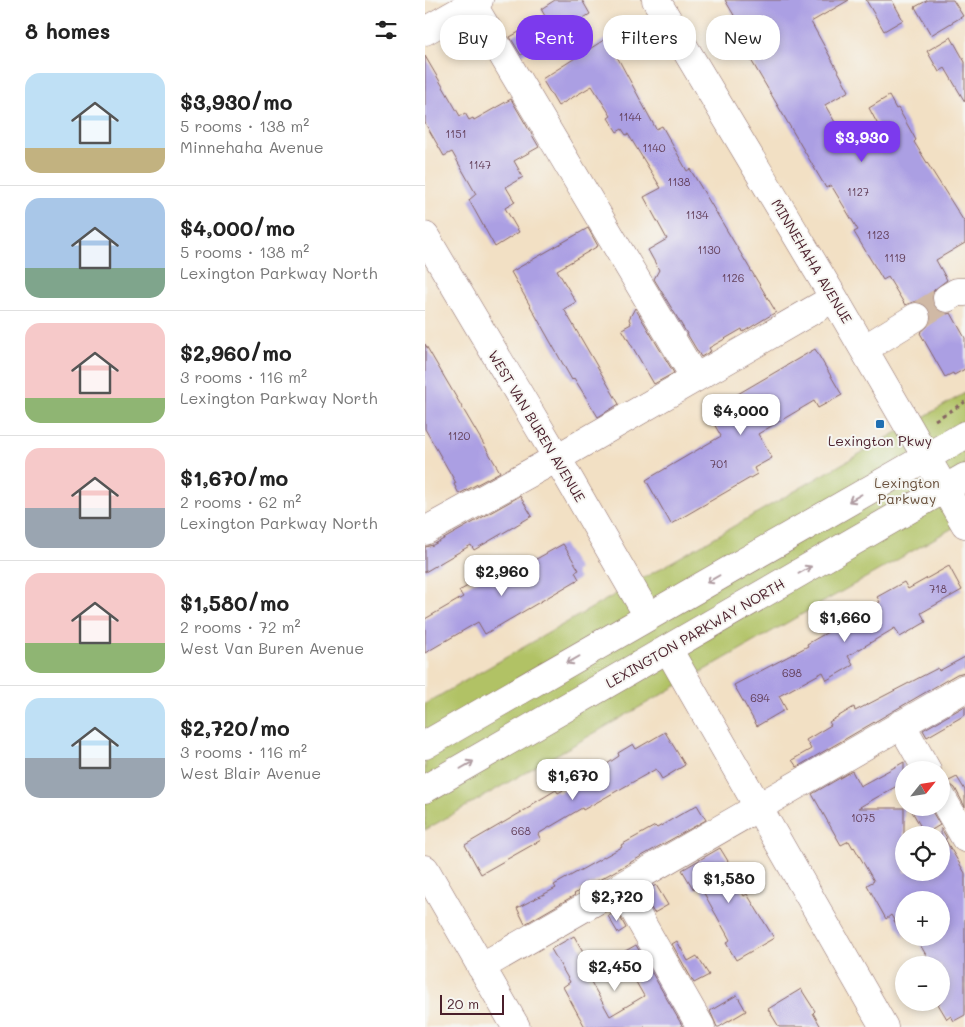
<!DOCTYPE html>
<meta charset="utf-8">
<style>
:root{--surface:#fff;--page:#f6f6f6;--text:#222;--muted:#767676;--line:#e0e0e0;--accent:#7c3aed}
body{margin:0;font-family:Mali,sans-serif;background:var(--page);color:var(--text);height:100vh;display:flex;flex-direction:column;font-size:19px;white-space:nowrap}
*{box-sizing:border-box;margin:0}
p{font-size:16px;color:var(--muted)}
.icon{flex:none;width:28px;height:28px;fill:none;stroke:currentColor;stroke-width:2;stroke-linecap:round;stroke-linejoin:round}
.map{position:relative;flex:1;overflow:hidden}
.side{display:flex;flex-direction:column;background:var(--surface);width:425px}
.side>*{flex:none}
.hud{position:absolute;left:15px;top:15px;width:450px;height:45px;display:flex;gap:10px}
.needle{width:32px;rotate:60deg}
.fabs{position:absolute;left:470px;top:761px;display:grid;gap:10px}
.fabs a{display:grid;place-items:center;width:55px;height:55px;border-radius:50%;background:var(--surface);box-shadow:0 2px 8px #0003;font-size:25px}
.scale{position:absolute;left:15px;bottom:12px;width:64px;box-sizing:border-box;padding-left:5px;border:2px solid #4a1f2b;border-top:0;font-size:14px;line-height:18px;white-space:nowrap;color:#4a1f2b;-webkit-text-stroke:4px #f6f6f2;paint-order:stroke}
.price{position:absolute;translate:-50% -42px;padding:0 11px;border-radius:10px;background:#fff;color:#222;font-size:16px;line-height:32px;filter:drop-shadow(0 1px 2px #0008)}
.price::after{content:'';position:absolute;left:50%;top:30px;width:15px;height:11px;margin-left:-8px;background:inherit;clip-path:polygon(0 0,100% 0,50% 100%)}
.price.active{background:var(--accent);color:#fff}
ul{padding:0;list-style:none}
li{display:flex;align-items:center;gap:15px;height:125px;padding:0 25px}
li+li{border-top:1px solid var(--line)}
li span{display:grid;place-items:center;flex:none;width:140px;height:100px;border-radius:15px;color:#555}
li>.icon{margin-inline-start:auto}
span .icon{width:60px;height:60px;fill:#fffc;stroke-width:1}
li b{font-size:21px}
h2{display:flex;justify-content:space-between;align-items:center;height:60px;padding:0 25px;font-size:21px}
.pill{padding:0 18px;border-radius:20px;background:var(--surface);box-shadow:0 2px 8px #0003;font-size:18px;line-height:45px}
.pill.active{background:var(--accent);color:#fff}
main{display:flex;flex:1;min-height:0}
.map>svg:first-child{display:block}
.green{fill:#b1c265;stroke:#7e7048}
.building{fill:#ab9fe3}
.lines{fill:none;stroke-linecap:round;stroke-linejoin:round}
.minor-tunnel{stroke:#d0b9a5;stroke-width:28;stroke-dasharray:28 14;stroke-linecap:butt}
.minor-casing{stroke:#856361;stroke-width:29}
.major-casing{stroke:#856361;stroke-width:29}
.path{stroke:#856361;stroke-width:3;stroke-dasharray:4 4;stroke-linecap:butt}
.minor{stroke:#fff;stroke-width:28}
.major{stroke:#fff;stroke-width:28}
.oneway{stroke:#ae9aa0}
.poi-dot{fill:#1f6fb2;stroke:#f6f6f2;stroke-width:2}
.labels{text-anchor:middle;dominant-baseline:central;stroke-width:4;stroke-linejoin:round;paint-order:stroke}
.number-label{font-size:11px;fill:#623f59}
.street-label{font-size:14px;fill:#4a1f2b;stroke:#f6f6f2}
.poi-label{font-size:14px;fill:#4a1f2b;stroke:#f6f6f2}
.park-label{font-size:14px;fill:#69503c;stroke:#f6f6f2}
</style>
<main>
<section class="side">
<h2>8 homes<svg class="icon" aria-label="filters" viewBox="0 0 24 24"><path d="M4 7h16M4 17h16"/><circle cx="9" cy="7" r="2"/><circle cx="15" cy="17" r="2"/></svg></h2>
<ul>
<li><span style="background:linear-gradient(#bfe0f5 75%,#c2b280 0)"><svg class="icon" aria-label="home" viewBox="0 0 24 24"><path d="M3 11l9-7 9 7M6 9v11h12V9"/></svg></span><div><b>$3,930/mo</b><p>5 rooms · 138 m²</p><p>Minnehaha Avenue</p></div></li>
<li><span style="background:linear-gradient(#a9c7e8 70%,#7fa58c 0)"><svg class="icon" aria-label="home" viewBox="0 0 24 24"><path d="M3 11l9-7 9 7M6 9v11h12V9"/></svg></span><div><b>$4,000/mo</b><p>5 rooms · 138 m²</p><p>Lexington Parkway North</p></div></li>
<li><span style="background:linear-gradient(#f6c9c9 75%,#8fb573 0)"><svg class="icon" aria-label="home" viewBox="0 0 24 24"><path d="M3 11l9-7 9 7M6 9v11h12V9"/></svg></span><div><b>$2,960/mo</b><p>3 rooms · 116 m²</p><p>Lexington Parkway North</p></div></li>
<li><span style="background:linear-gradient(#f6c9c9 60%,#9aa5b1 0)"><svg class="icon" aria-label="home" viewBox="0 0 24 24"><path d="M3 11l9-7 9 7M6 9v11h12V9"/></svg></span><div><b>$1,670/mo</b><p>2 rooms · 62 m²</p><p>Lexington Parkway North</p></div></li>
<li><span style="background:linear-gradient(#f6c9c9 70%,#8fb573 0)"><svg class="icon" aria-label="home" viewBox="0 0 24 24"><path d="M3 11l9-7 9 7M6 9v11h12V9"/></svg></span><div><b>$1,580/mo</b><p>2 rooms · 72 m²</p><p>West Van Buren Avenue</p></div></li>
<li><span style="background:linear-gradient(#bfe0f5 60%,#9aa5b1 0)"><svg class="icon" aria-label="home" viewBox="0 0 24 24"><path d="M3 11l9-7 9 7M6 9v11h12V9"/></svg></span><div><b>$2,720/mo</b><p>3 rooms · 116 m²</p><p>West Blair Avenue</p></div></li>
</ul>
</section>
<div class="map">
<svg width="540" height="1027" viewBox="0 0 540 1027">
<rect width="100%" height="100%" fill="#f6f6f2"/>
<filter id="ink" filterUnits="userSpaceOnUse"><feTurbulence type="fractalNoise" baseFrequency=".02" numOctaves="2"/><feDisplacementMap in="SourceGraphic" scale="10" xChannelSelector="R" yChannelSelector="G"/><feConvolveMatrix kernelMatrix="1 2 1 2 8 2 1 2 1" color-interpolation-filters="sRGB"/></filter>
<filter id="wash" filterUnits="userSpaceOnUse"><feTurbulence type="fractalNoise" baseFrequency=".0096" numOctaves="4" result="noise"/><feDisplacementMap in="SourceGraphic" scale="20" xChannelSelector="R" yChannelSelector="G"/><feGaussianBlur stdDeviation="1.12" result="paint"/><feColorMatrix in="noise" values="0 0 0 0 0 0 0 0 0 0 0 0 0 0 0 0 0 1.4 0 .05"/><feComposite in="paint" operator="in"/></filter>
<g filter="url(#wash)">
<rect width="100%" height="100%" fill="#f2e0c4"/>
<path class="green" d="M540,393V521L0,830V704Z"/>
<g id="blocks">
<path class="building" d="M130,0H157L165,14L134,33L127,21L124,23L116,9Z
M300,0H424L386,22L424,91L400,105L422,143L453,125L444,108L464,96L471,109L473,108L491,140L489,142L540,223V243L511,260L522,280L509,290L506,298L508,306L514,311L522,314L526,313L540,338V369L529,375L528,373L520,377L495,333L505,324L507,316L505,309L499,304L491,301L480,305L463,277L458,280L429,232L433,230L406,185L401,188L326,60L333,56Z
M441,0H467L478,20L459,31Z
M503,0H528L538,16L506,35L490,7Z
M94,32L105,50L96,55L85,37Z
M526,37L540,62V102L520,68L514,72L502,51Z
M182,38L231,129L237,126L262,171L265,169L351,312L318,332L317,329L284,348L286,351L276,357L229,279L234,270L223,250L242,239L219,197L236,188L203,134L201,135L197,129L192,132L183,118L186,116L167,86L133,106L117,79Z
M0,56L35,116L40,113L44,120L48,118L49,120L86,99L114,147L89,161L98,177L81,187L90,202L80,208L94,232L70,247L44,200L51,194L27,152L19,156L0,123Z
M163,228L173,246L132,270L151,302L139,309L194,404L173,417L149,378L147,380L86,272Z
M210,308L249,373L229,384L197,329L206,324L204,319Z
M0,344L75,472L34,494L29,484L31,483L0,429Z
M390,349L417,395L393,408L389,401L333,434L347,458L329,468L332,474L246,524L221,480L296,436L282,412Z
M95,496L107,516L49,550L46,545L0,572V547L8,545Z
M138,544L154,570L150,572L154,579L60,634L53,622L0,653V619L38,597L34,591L62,575L67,584Z
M524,566L537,590L496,613L501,622L475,637L470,628L423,656L428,665L402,680L398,672L354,696L361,709L332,726L309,685L383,646L382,644L455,602L452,597L479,582L483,589Z
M540,657V672L532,674L372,767L367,760L386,749L381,740L406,725L404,722L429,707L430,711L513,668L514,671Z
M540,706V715L502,737L498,730Z
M240,732L260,765L237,779L231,769L158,810L157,808L113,834L116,840L56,874L40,845L107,806L106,805L131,790L133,793L183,765L182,764L194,756L193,753L208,744L211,749Z
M479,762V782L433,808H479V872H516V828L522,838L520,839L540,873V1015L529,1021L526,1016L522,1019L513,1004L516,1002V965H507L491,938H516V900H479V938L466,915L461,919L442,885L449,881L429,847L428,848L424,841L416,845L387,794L427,771L435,786Z
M532,777L540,790V807L530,788L522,782Z
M272,805L281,820L149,894L150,895L100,924L92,908L131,888L129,885L197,847L196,845L230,826L232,828Z
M485,808H505L515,825L500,834Z
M295,848L306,866L302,867L319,896L322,894L349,938L311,960L301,943L305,940L275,886L269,890L257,870Z
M231,885L243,905L229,913L217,893Z
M192,911L201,928L193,933L183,916Z
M149,936L163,960L156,964L185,1016L219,996L195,954L211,945L258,1027H160L138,987L145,982L126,949Z
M252,941L263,961L272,956L284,975L269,983L247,944Z
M376,989L390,1011L388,1013L396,1027H354L343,1009Z
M312,995L321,1011L294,1027H292L285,1011Z"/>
</g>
</g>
<g filter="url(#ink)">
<use href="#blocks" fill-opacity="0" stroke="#856361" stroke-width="1"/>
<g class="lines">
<path class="minor-tunnel" d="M491,317L522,298"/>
<defs>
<path id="minor" d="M45,0L270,378
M231,0L409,298L540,524
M0,31L54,0
M0,236L132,458L223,616
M522,298L532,292H540
M439,349L491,317
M0,531L132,458L409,298
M243,649L459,1027
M476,724L502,770
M516,796L540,838
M0,869L91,1027
M196,887L276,1027
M56,967L540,688"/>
<path id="major" d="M0,745L540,435
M0,789L540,477"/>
</defs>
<use href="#minor" class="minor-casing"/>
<use href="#major" class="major-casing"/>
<path class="path" d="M510,420L540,402"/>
<use href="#minor" class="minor"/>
<use href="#major" class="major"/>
</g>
<defs><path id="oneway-shaft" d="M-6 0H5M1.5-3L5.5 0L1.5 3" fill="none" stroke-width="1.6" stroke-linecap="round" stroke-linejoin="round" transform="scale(1.25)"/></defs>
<g class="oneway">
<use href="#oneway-shaft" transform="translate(430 498) rotate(150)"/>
<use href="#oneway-shaft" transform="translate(380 570) rotate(-30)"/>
<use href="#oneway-shaft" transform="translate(288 579) rotate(150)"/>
<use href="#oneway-shaft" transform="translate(148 660) rotate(150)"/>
<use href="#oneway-shaft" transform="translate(42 765) rotate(-30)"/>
</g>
</g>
<rect class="poi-dot" x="450" y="419" width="10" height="10" rx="2.5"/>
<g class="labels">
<g class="number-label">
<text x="205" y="116">1144</text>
<text x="31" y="133">1151</text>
<text x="229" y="147">1140</text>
<text x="55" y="164">1147</text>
<text x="254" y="181">1138</text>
<text x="433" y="191">1127</text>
<text x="272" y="214">1134</text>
<text x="453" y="234">1123</text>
<text x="284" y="249">1130</text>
<text x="470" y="257">1119</text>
<text x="308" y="277">1126</text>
<text x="34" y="435">1120</text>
<text x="294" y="463">701</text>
<text x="513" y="588">718</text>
<text x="367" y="672">698</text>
<text x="335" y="697">694</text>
<text x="438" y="817">1075</text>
<text x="96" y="830">668</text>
</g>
<g class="street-label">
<text transform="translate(387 261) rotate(59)">MINNEHAHA AVENUE</text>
<text transform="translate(112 426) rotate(59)">WEST VAN BUREN AVENUE</text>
<text transform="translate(270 633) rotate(-30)">LEXINGTON PARKWAY NORTH</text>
</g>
<g class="poi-label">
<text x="455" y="440">Lexington Pkwy</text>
</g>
<g class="park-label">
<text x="482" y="482">Lexington<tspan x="482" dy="16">Parkway</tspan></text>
</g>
</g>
</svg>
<div class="fabs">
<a><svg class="needle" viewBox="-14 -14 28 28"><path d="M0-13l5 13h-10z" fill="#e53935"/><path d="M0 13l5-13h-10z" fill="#767676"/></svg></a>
<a><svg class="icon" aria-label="locate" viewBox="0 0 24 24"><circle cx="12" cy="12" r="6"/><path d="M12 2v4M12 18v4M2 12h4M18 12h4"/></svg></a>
<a>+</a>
<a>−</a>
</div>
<div class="scale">20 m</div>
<b class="price active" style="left:437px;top:163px">$3,930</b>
<b class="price" style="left:316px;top:436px">$4,000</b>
<b class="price" style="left:77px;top:597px">$2,960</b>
<b class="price" style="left:420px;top:643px">$1,660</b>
<b class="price" style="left:148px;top:801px">$1,670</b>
<b class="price" style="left:304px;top:904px">$1,580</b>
<b class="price" style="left:192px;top:922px">$2,720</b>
<b class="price" style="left:190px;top:992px">$2,450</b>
<div class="hud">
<a class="pill">Buy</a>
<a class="pill active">Rent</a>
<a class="pill">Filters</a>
<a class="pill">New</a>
</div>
</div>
</main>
